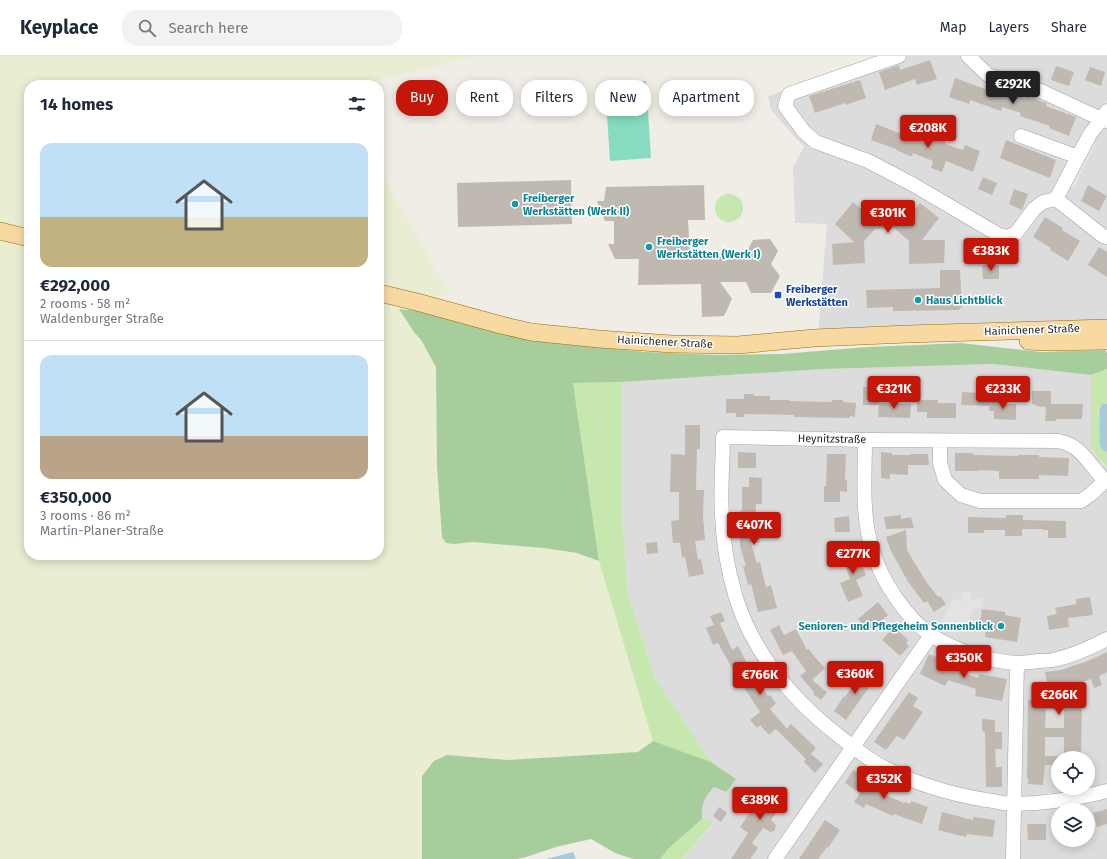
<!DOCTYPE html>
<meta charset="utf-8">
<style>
:root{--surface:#fff;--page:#f2f2f3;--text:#1f2937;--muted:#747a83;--line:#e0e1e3;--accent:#c51709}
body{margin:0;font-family:"Fira Sans",sans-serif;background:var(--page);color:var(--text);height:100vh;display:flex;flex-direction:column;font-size:15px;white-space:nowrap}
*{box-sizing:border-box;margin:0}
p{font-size:13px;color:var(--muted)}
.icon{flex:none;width:22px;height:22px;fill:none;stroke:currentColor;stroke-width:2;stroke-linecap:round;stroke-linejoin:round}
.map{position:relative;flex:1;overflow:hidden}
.drawer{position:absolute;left:24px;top:24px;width:360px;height:480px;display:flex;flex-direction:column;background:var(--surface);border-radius:16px;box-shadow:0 2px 10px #0003}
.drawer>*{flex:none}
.guide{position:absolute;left:396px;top:24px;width:380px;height:36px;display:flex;gap:8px}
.buttons{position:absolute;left:1051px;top:695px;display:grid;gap:8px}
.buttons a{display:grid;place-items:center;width:44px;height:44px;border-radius:50%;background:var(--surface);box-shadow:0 2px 10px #0003;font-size:20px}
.price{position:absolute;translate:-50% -34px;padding:0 9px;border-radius:4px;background:var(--accent);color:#fff;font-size:13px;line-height:26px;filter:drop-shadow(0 1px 2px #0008)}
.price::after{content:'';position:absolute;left:50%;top:24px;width:12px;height:9px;margin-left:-6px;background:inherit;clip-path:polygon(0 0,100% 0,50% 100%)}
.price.active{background:#222;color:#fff}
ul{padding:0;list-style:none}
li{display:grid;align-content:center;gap:8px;height:212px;padding:0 16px}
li+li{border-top:1px solid var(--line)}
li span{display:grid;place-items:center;height:124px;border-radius:12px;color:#555}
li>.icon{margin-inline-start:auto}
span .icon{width:72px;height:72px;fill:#fffc;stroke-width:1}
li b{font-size:17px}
h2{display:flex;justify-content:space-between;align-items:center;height:48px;padding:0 16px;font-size:17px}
.chip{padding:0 14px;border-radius:16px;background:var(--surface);box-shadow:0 2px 10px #0003;font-size:14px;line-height:36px}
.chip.active{background:var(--accent);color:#fff}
header{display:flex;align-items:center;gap:24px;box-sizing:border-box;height:56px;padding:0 20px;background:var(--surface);border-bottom:1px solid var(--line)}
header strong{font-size:19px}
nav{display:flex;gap:22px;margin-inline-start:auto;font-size:14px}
.search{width:280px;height:36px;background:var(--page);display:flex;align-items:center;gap:10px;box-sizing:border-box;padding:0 14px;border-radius:16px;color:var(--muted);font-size:15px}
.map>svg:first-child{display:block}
.residential{fill:#dddcdc;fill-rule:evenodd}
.farmland{fill:#e9edd2}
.grass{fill:#c6e7ae}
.forest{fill:#a7cd9c}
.pitch{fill:#87dbc1}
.parking{fill:#e3e3e3}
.water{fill:#a8cbdb}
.building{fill:#c0b9b2;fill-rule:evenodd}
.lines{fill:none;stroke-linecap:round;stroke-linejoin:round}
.minor-casing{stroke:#a3a3a3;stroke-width:15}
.major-casing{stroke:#936f07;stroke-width:18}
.minor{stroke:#fff;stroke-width:14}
.major{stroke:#f8d9a2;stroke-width:17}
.culture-dot{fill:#0f9aa8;stroke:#fff;stroke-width:1.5}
.transit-dot{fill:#1a4fb4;stroke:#fff;stroke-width:1.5}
.labels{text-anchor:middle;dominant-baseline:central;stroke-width:3;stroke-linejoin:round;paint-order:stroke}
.culture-label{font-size:11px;font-weight:bold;fill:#0d838f;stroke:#fff;text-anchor:start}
.transit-label{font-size:11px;font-weight:bold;fill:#164399;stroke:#fff;text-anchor:start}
.street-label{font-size:11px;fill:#1f1f1f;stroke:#fff}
</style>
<header>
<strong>Keyplace</strong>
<div class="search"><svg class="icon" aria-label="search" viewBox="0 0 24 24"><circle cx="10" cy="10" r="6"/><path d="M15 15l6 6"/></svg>Search here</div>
<nav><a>Map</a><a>Layers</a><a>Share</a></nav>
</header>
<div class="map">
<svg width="1107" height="803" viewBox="0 0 1107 803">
<rect width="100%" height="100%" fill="#efede6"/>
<path class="residential" d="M882,0H1107V269L818,279L827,168L795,167L793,111L804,91L771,54L768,40Z
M993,308L1091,319V391L1104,409L1107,410V803H682L713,768L706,762L702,763L701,753L707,739L714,731L736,723L711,706L655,622L628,539L622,459V326L823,313ZM1058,702H1088V732H1058ZM1058,754H1088V784H1058Z"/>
<path class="farmland" d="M0,0H473L361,29H29V181L0,175Z
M379,112L449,237L437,243L379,234Z
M0,184L29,191V499H379V244L399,253L414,276L421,284L436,311L437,410L442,481L446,487L454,488L473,486L544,492L577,497L599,505L653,685L639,696L508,704L447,699L422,720V803H0Z"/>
<path class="grass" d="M715 152a14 14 0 1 1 28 0a14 14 0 1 1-28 0Z
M1107,313V348C1104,348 1100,349 1099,352C1096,358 1104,388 1106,396H1107V410C1100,406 1096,398 1091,391V319Z
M622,326V459L628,539L655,622L711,706L653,685L599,505L573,327Z
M706,762L713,767L682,803H660L668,793L702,763Z"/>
<path class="forest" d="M399,253L438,257L518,281L563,288L646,296L718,299L782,298L868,291L918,289L960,287L1041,296L1105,294L1107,297V313L1091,319L993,308L823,313L622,326L573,327L599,505L577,497L544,492L473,486L454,488L446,487L442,481L437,410L436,311L421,284L414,276Z
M653,685L711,706L736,723L726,736L714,731C704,742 701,749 702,763L668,793L660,803H633L615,797L591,783L556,791L526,801L517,803H422V720L434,705L447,699L508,704L638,696Z"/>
<path class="pitch" d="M646,25L651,102L610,105L605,28Z"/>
<path class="parking" d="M1090,78L1096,87L1074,132H1062Z
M970,535L972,544L982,542L983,552L973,553L964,576L942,566L953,542L962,546L961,537Z"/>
<path class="water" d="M1102,348H1107V396L1102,393L1100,389L1099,353Z
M573,796L576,803H546Z"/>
<path class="building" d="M930,4L937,23L917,29L915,23L885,34L879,16L899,9L900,14Z
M1056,10L1074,16L1069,30L1051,24Z
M1090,11L1105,16L1101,30L1085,24Z
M955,22L985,33L987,28L1026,43V41L1031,42L1047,47L1046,50L1076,61L1069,80L1049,72L1050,70L1020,60L1021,57L1002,51L1001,55L970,44L969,48L949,41Z
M860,24L866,42L846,49L845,47L815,57L809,40Z
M876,68L927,88L929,81L946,86L945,88L963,94L965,89L980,95L973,116L946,105L942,116L931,112L933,105L913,97L912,100H910L896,94V93L871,84Z
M1006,84L1056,104L1050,122L1000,102Z
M983,121L997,127L992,139L978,133Z
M571,124L572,168L458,171L457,127Z
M704,129L705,164H688L690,200H730L731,199H745L753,184L770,183L778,195L771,208L780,220L771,237H751L746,226H720L732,243L724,260L702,261L701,228L638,229L639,203H615L608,188H614V165H605L597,145H604L606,131Z
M1088,129L1107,140L1099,155L1081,145Z
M1014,133L1028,138L1022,154L1009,148Z
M853,146L872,162L887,146L907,163L920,147L939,162L922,184H945L944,207L909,208V185L894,172L875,173L864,185L865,207L833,209L832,188L854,186L835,168Z
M1045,161L1063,172L1062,174L1080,185L1068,205L1050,194L1051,192L1033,181Z
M1099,191L1107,196V221L1088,209Z
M982,209H999V223H983Z
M940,214H960L962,250L959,254L893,255V251L867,252L866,234L940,232Z
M981,327H990L989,350L961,349L962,336L981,337Z
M863,331H879V349H863Z
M1032,335H1051V348H1083L1082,363H1056V365H1045L1046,351L1036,350V349L1032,348Z
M744,338H754V340H770V344H789V345L832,346V344H843V346L856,347L855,361L850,360V362L794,361V359L744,358V361H736V357H726V343H744Z
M990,342L1003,343V348H1016V364L994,363V355H989Z
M917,344H938V347H956V362H927V356H917Z
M879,347L911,348L910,362L878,361Z
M685,369H700V393H697L696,434H704L703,460L705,484L695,485L698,504L701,503L704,518L689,521L685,501L682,502L680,487H673L671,465L679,464V436H670L671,398L685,399Z
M738,396L756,397V412H738Z
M881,396L892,397V399H910V398H928L929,409H908V419L890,418V423L881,422Z
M955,397H973V399L1018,400V399H1039V401L1069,402L1068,420L1039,419V423H999V415L979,414V415H955Z
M827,398H846L845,424H847V436L840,435V446H824V430H826Z
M749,421L762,422V448H756L755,477H760L759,487H751L757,507L760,506L766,531L771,529L777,552L758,556L751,528L748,529L743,510H746L740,490V455H742V431H749Z
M901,459V463L911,461L914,472L886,473L884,461Z
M1006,459H1023V464L1066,465V482H1048V474H1043V473H1022V480H1005V474H984V477H968V461L1006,462Z
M849,460L850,476H835L834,462Z
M906,474L907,494L925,524L938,541L940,540L946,548L934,556L927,545L924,547L906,523L909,521L906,522L891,495L887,485L886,481Z
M838,485L840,495L830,497L827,488Z
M657,486L658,497L647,498L646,487Z
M855,492L866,519L856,524L863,540L848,546L840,527L850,523L841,497Z
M1090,541L1093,559L1068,562L1069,571L1049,574L1047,560L1057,558L1055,552L1076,548V543Z
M878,546L888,559L868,575L858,563Z
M982,553L1005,556V559L1021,562L1017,586L985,581L986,570L980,569Z
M721,556L725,565L720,567L732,594L738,590L755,623L756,622L768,640L770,639L776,647L770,653L787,673L791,668L816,692L811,698L823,708L815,717L804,706L806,703L776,673L769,679L760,669L757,672L750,664L760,656L743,630L740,631L735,623L737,621L718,587L713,589L706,572L714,569L710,560Z
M779,569L784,579L796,573L807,594L809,593L814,600L825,612L812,624L827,636L821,644L813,638L814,636L800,620L806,615L792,595L783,599L770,574Z
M894,571L908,584L906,587L909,590L900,600L882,584Z
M1107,596V616L1099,620L1102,629L1094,632L1091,623L1070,630L1073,645H1082L1081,702H1064V681H1045V700H1058V709H1045L1043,729L1028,728V722H1027L1028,644H1050L1045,616L1061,614L1088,605ZM1046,653L1064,654V672H1045Z
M929,598L955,610L953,613L978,622L979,618L1007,623L1002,645L975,640L976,633L948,624L945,630L920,618Z
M864,613L876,621L846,664L834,655L844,640L845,641Z
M909,636L918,642L913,650L923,656L904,684L897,680L886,694L874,686Z
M982,663L995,664V676H1002V693H995L996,711H1002V731H986L985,676L982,675Z
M853,714L868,723L866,726L883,734L881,737L904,747L905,746L910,748L911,745L928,751L922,768L894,758L893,760L866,748L864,752L854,746L860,737L845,727Z
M774,730L788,739L771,764L776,769L775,774L771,776L763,772L752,787L758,792L750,803H731L748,777L740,771L758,745L756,744L763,733L769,737Z
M719,751L727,757L721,766L713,760Z
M1107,753V768L1097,771L1093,757Z
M942,756L973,764V761L995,764L993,781L967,778L966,781L938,774Z
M825,764L840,774L828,792L827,791L818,803H799Z
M1027,768H1046V784H1028Z"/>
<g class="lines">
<defs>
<path id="minor" d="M899,0L789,38L785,50L804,76L816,86L868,105L912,128L999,179L1008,181L1016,177L1034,153L1043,146L1056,143L1090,78L1102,63L1107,55
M968,0L988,19L1021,32L1041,35L1088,57L1107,65
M1021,80L1078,101
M1056,143L1103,180L1107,181
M865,384C865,421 861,460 873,496C882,525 906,562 931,579C954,594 989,606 1017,607C1024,607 1031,606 1038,605C1043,605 1048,605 1053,604C1072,600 1090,592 1107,583
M940,385V407L945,424L961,439L980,445H1081L1091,438L1105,425
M1107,425H1105C1094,414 1082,393 1068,388C1065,386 1061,386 1058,385L865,384L723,381C723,406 720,433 722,459C723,487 728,515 736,542C754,599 793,644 839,680C853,691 867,703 883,711C916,728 949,738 986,744C995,745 1005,748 1014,748C1021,748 1029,747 1036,747C1060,745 1084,741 1107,735
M775,803L931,579
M1013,803L1017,607"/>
<path id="major" d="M0,175L29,182
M379,237L417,246L501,269L531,276L599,283L672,288L738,289L814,282L908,278L1107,272
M1028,285L1044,286L1107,285"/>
</defs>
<use href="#minor" class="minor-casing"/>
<use href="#major" class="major-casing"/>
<use href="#minor" class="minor"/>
<use href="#major" class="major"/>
</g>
<g class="culture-dot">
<circle cx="515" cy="148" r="4"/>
<circle cx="649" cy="191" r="4"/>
<circle cx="918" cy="244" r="4"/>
<circle cx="1001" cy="570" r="4"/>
</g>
<rect class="transit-dot" x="774" y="235" width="8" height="8" rx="2"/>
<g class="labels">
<g class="culture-label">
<text x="523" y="142">Freiberger<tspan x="523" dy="13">Werkstätten (Werk II)</tspan></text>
<text x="657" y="185">Freiberger<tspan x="657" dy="13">Werkstätten (Werk I)</tspan></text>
<text x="926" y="244">Haus Lichtblick</text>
<text x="993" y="570" text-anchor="end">Senioren- und Pflegeheim Sonnenblick</text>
</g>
<g class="transit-label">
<text x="786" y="233">Freiberger<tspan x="786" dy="13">Werkstätten</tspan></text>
</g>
<g class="street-label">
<text transform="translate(1032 274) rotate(-2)">Hainichener Straße</text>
<text transform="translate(665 286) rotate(3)">Hainichener Straße</text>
<text transform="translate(832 383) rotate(1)">Heynitzstraße</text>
</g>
</g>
</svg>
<div class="buttons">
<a><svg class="icon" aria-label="locate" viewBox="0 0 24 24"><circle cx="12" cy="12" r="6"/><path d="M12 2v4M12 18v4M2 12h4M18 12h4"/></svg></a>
<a><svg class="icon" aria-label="layers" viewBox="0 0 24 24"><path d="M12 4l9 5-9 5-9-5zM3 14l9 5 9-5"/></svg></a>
</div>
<b class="price active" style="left:1013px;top:49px">€292K</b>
<b class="price" style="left:928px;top:93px">€208K</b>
<b class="price" style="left:888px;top:178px">€301K</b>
<b class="price" style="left:991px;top:216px">€383K</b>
<b class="price" style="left:894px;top:354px">€321K</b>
<b class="price" style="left:1003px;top:354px">€233K</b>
<b class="price" style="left:754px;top:490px">€407K</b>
<b class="price" style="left:853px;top:519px">€277K</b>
<b class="price" style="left:964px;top:623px">€350K</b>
<b class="price" style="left:855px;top:639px">€360K</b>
<b class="price" style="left:760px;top:640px">€766K</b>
<b class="price" style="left:1059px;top:660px">€266K</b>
<b class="price" style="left:884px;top:744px">€352K</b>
<b class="price" style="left:760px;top:765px">€389K</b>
<div class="guide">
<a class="chip active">Buy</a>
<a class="chip">Rent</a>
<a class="chip">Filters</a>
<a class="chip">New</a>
<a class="chip">Apartment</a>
</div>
<section class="drawer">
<h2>14 homes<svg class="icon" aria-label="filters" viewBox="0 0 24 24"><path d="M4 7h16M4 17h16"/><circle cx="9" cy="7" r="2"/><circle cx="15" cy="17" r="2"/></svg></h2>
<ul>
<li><span style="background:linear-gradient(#bfe0f5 60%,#c2b280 0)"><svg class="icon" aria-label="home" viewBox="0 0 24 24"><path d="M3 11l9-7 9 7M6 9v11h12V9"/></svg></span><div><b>€292,000</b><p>2 rooms · 58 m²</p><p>Waldenburger Straße</p></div></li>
<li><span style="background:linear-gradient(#bfe0f5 65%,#b9a48a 0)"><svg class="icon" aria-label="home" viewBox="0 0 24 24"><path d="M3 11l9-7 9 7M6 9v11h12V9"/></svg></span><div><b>€350,000</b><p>3 rooms · 86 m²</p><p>Martin-Planer-Straße</p></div></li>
</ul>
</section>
</div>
